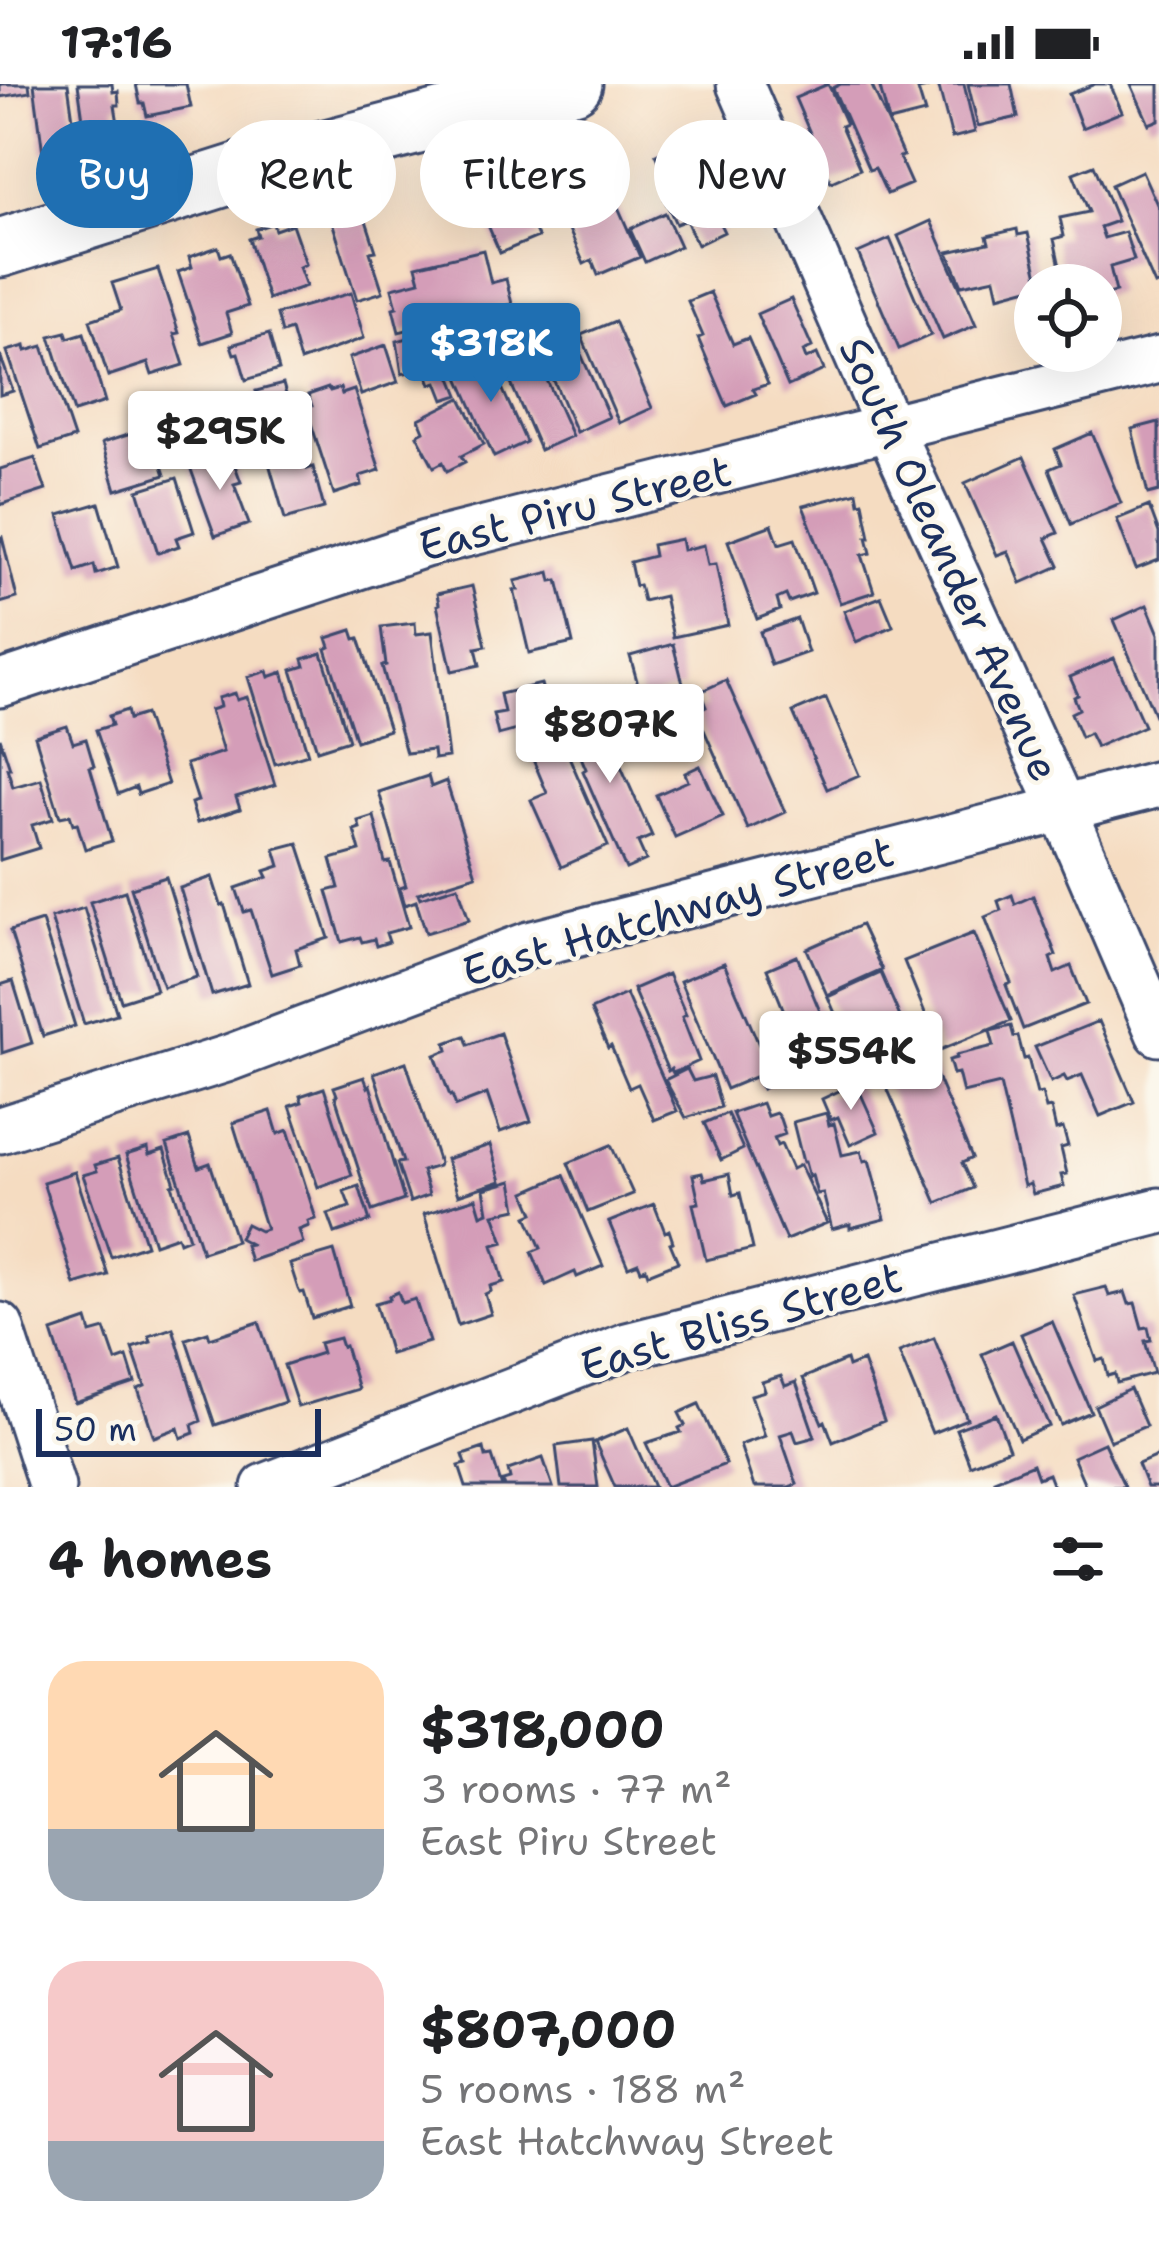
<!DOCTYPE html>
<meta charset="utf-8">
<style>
:root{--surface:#fff;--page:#f2f2f2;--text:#202124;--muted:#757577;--accent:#1f6fb2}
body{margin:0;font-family:"Shantell Sans",sans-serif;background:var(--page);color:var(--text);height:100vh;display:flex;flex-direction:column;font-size:45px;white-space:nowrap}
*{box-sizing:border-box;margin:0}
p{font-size:39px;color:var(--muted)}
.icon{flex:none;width:66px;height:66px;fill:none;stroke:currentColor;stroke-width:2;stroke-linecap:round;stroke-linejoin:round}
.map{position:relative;height:1403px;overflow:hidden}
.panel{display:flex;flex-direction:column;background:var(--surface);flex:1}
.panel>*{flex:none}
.hud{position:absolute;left:36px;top:36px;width:1089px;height:108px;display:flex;gap:24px}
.controls{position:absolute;left:1014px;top:180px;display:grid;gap:24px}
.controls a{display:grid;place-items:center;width:108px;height:108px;border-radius:50%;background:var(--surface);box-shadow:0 12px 48px #0002;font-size:60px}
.scale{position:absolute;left:36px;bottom:30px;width:285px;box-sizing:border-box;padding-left:12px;border:6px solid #1b2f5e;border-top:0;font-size:33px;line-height:42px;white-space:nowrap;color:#1b2f5e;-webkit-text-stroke:9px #fbf7ec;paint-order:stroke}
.price{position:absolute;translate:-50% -102px;padding:0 27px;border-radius:12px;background:#fff;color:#222;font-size:39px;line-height:78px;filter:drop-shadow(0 3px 6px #0008)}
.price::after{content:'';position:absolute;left:50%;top:72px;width:36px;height:27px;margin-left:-18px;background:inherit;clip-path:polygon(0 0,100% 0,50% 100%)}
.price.on{background:var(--accent);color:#fff}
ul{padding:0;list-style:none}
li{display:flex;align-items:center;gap:36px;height:300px;padding:0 48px}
li span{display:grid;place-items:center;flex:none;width:336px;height:240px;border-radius:36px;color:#555}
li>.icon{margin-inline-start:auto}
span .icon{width:144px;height:144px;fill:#fffc;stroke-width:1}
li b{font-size:51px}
h2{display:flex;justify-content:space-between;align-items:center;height:144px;padding:0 48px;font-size:51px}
.pill{padding:0 42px;border-radius:54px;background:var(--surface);box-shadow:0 12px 48px #0002;font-size:42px;line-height:108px}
.pill.on{background:var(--accent);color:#fff}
.status{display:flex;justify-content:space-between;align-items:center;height:84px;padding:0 60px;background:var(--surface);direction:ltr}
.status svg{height:33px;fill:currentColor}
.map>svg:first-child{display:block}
.building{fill:#d49db8}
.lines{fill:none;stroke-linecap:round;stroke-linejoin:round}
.minor-casing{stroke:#3c496d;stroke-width:51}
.tertiary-casing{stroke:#3c496d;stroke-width:63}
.minor{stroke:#fff;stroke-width:45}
.tertiary{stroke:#fff;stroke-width:57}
.labels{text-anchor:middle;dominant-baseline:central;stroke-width:9;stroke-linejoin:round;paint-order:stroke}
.street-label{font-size:42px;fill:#1b2f5e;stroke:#fbf7ec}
</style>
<div class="status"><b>17:16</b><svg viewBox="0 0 49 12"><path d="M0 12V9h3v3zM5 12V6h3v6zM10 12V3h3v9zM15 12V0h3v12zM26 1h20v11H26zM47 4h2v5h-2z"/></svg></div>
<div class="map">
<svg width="1159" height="1403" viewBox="0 0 1159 1403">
<rect width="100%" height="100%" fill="#fbf7ec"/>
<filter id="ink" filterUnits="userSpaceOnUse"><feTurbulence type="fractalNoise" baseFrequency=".00833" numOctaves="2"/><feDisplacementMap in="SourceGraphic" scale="24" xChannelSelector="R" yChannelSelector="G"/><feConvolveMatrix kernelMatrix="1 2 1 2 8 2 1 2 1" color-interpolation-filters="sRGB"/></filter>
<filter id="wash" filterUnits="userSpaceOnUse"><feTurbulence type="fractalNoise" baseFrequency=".004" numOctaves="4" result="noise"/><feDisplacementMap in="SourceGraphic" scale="48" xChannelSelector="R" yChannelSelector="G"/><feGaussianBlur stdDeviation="2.7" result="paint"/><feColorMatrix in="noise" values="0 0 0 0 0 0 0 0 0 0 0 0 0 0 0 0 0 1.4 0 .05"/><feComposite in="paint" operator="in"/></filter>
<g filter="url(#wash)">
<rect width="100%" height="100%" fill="#f5dcc1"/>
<g id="blocks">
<path class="building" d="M0,0H29L30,8L0,13Z
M34,0H68L77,64L43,69Z
M78,0H112L113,8L118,7L119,21H115L121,59L87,64Z
M136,0H186L191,23L147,32L144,19H140Z
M828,0L846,40L841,42L860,85L831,98L795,14Z
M841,0H871L903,72L899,73L911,100L887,110L875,84L869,86L833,4Z
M879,0H926L927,4L918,6L925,29L889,38Z
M938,0H964L975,48L952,54Z
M968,0H1011L1018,33L978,42Z
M1095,0H1110L1122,28L1082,44L1069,10Z
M1131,0H1159V36L1149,40Z
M704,49L724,92L717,95L727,119L713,125L724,148L697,161L686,136L676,140L665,116L675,112L656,70Z
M596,73L640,173L598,191L592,176L584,180L547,95Z
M525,74L545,122L528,129L538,153L500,169L465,88L490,77L500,85Z
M1094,81L1117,137L1100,143L1104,154L1125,148L1134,176L1110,183L1116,208L1101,212V201H1064L1054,155L1064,152L1060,134L1089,128L1073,89Z
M1142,87L1159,125V199L1155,201L1111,101Z
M354,113L357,119L360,118L376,167L370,168L383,208L357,216L329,128L334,126L332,120Z
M665,129L680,162L645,178L630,145Z
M931,137L976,241L943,255L898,152Z
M273,139L275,146L292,140L306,180L299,183L306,202L268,215L249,155L258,152L256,145Z
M1017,145L1018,151L1028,149L1040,201L999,212L995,194L962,201L948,168L989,159L987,152Z
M890,155L931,251L899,265L858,169Z
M218,163L221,172L230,169L248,222L226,229L232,249L202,259L178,188L192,183L189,173Z
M483,166L491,199L506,195L512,220L399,248L393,224L397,223L392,204L420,197L416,182Z
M158,185L179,249L174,250L184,281L152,291L148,279L108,292L90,236L121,226L112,199Z
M710,208L733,260L748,254L768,300L753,305L756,310L727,322L698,254L703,252L688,217Z
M351,209L364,254L300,277L291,246L282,249L277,230Z
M791,215L812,263L803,267L806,275L817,270L824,286L788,302L757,230Z
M564,232L609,333L576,348L532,246Z
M615,237L652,324L619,339L581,251Z
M433,247L459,311L444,316L437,298L431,300L425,284L402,290L397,257Z
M66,248L68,254L84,249L105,318L74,328L50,252Z
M269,250L279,286L246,296L238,269L234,270L231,261Z
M528,260L535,276L537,274L572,352L540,366L506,288L509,287L502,272Z
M386,261L398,298L361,311L349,274Z
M25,262L26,267L43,262L74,354L40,365L7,267Z
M487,270L526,358L494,373L455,284Z
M0,271L13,307L0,311Z
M283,300L307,385L313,383L324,424L285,435L254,327L261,324L256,307Z
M328,304L330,307L340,304L342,310L354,306L380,386L360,392L362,401L334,410L306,324L312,322L308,311Z
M461,314L484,360L461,372L465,378L447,387L443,378L434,383L417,351L424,347L419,335Z
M1159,338V407L1148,410L1132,345Z
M150,344L165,391L116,406L102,359Z
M1092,349L1121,419L1071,440L1049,385L1061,380L1055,365Z
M230,368L241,398L234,400L249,440L215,452L190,383Z
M1024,373L1058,449L1046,454L1059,482L1021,499L1008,467L997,471L965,399Z
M35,374L46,406L0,421V385Z
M177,394L194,448L176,454L179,462L158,469L138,406Z
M857,408L859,419L863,418L870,453H867L871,469L862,471L874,508L840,519L803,422Z
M99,419L118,483L96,490L94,481L76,487L59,431Z
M1149,422L1159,449V476L1136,485L1117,435Z
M772,441L779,460L795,455L814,509L789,518L786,511L777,515L780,526L757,535L728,457Z
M2,453L17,514L0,519V454Z
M681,455L683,466L704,461L708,481L716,480L728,541L673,553L664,512L643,517L639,501L635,502L630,478L654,472L652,461Z
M550,488L552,497L558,496L573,559L529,569L514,506H518L515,497Z
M472,502L486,562L476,564L480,581L452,587L437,521L439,520L437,510Z
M881,513L893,542L856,558L844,527Z
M1147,521L1159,550V641L1114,536Z
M797,535L808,568L771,581L760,548Z
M415,539L416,550L432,548L448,673L434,675L433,666L406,669L382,582L386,581L381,543Z
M352,546L355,555L359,554L389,646L356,657L326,565L330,563L327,554Z
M673,560L684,604L642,615L630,572Z
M322,569L349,656L317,666L292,586L305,582L303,575Z
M1114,574L1144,642L1096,663L1089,649L1081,653L1071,629L1079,625L1074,613L1078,611L1070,593Z
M267,587L269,593L283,588L308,670L275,680L248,593Z
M726,596L785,728L748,745L696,628L706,623L700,608Z
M541,600L551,637L498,651L493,630L504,628L500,610Z
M235,609L237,616L247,613L275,701L236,713L240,725L197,739L191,719L198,717L186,680L223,668L210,626L220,623L218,614Z
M826,614L859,691L827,705L793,628Z
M127,626L129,635L145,630L168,700L138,710L136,703L118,710L96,646L112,641L109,632Z
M603,626L607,640L603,642L652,752L638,758L646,776L626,785L583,687L586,685L565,635Z
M67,642L73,659L86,655L94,682L90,683L112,757L85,765L77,739L73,740L70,731L60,733L35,652Z
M560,652L608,762L561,783L531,716L547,709L529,666Z
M0,654L10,684H7L13,703L41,695L53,735L32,741L39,764L0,776Z
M700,682L723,732L675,753L656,711L688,697L685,689Z
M428,692L431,703L446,697L476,791L418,809L420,814L458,802L469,836L426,849L416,817L405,821L400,804L406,802L379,708Z
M374,732L385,779L390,778L409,843L386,849L389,858L376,862L374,855L362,858L360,853L342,858L327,807L339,804L331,775L360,767L354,746L360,744L358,737Z
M298,759L329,854L296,865L300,881L272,890L251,826L244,828L236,804L268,793L265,787L280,782L275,765Z
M166,793L197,893L163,903L131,804Z
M212,793L221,821L224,820L248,900L212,911L180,804Z
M125,807L156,906L121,917L90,818Z
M1012,811L1015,820L1033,812L1056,871L1050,874L1055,889L1071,882L1086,920L1023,945L1006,901L1011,899L985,833L1001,826L998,817Z
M84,824L117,930L84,940L51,834Z
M42,837L75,942L43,952L10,847Z
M861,841L882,886L827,911L807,865Z
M974,849L1011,937L940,966L904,877Z
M797,872L839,973L808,986L767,885Z
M724,879L760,963L784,952L799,989L762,1005L757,992L726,1005L680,897Z
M881,889L900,933L847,957L828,913Z
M668,890L686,931L682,933L699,977L673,989L671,985L668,987L633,905Z
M13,897L32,959L2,969L0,901Z
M626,910L677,1027L654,1036L638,1000L629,1004L611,962L608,964L591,926Z
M1099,937L1134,1018L1100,1032L1082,991L1067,997L1064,992L1051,998L1035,963Z
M1011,942L1014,953L1018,952L1024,975L1028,974L1037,1010L1042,1009L1046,1025L1051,1024L1056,1046L1063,1044L1068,1062L1061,1064L1067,1090L1061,1091L1064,1102L1033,1110L1030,1100L1024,1102L1000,1000L963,1009L958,989L953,990L949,976L957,974L956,971L994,962L990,947Z
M500,949L531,1037L500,1048L487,1010L456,1022L452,1011L450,1012L435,971L448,966L446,959L465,952L468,961Z
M928,972L972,1074L962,1079L973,1104L937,1119L882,992Z
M406,978L439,1079L438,1082L422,1087L429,1111L410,1118L397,1079L403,1078L374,989Z
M687,985L693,997L712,992L721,1023L686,1034L665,996Z
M364,993L368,1003L370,1001L404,1116L372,1127L335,1012L337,1011L334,1003Z
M856,999L878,1048L850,1061L838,1033L831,1036L822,1015Z
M324,1004L352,1091L318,1103L290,1022L302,1018L300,1012Z
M762,1019L767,1032L776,1029L780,1035L785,1050L774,1054L777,1062L781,1060L792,1085L800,1081L827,1139L786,1156L732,1029Z
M271,1027L278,1050L288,1046L316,1135L308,1137L309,1142L299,1146L303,1159L250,1177L245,1161L250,1160L239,1154L246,1140L260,1147L266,1145L233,1039Z
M727,1029L743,1065L721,1076L704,1039Z
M826,1029L829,1041L834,1039L842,1071L861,1067L864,1077L869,1076L885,1135L850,1144V1140L832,1145L823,1109L817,1110L812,1091L809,1093L805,1078H803L793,1038Z
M189,1053L199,1083L210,1079L236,1157L202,1168L167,1060Z
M490,1061L501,1097L458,1111L446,1075Z
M611,1061L633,1110L588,1128L568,1079Z
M148,1064L149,1071L164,1066L175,1100L172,1101L189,1154L179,1158L177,1152L154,1160L126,1071Z
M118,1074L146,1161L111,1173L83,1091L97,1087L95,1081Z
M75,1088L108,1191L75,1201L43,1098Z
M702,1089L704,1096L729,1090L733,1111L740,1109L753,1165L706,1176L693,1120L699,1119L693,1091Z
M564,1091L603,1182L577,1193L575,1188L546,1201L532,1168L541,1164L527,1132L534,1129L525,1108Z
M512,1097L517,1125L494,1130L504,1158L493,1161L504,1198L490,1202L491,1207L485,1210L491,1230L458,1241L424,1130L476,1114L481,1131L488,1128L484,1105Z
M359,1102L370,1137L335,1149L328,1130L350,1123L344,1107Z
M654,1120L665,1148L669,1146L673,1158L670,1159L678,1178L648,1190L646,1184L641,1186L638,1179L628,1183L609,1138Z
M334,1167L350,1222L312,1234L304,1208L300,1209L298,1205L290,1180Z
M1106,1203L1109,1212L1125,1208L1129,1220L1135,1219L1142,1244L1148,1243L1151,1256L1145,1257L1154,1289L1117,1299L1115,1290L1108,1292L1104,1275L1097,1277L1074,1211Z
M398,1208L402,1219L415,1215L429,1258L390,1270L375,1219L390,1215L389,1212Z
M87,1236L91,1249L105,1245L116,1277L127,1273L135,1299L75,1319L52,1248Z
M1052,1237L1091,1328L1061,1341L1021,1250Z
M259,1238L285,1318L215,1341L186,1255L208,1248L210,1254Z
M173,1244L201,1337L192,1341L194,1349L181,1354L178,1344L154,1353L138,1305L145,1302L132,1264L151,1258L149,1252Z
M339,1254L342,1263L345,1262L358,1305L298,1323L284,1281L322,1269L319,1259Z
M934,1254L967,1335L932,1349L899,1268Z
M1012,1257L1049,1342L1019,1355L982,1270Z
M846,1276L848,1283L863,1277L884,1337L833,1358L825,1337L822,1339L803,1294Z
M781,1292L785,1302L796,1298L815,1353L797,1358L793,1347L780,1351L797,1400L789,1403H754L740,1361L765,1352L751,1311L765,1307L762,1298Z
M1130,1305L1146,1342L1110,1357L1095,1322Z
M699,1320L726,1380L666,1403L646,1359L681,1348L679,1344L685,1341L679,1329Z
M996,1330L1009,1365L970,1381L956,1345Z
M628,1344L654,1403H615L595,1358Z
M592,1357L598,1403H561L556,1362Z
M1104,1359L1112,1376L1125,1403H1086L1073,1373Z
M484,1364L486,1373L492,1372L502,1403H466L459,1382L466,1380L463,1371Z
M1159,1371V1403H1147L1138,1380Z
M543,1374L553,1403H505L503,1397L510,1395L508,1386Z
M1033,1380L1038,1394L1048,1390L1053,1403H997L994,1396Z"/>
</g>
</g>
<g filter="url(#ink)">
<use href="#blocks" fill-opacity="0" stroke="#3c496d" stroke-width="3"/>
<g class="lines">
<defs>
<path id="minor" d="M740,0L889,344L1062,724L1159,949
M0,600L425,460L1159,276
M0,1046L226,975L529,861L1159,700
M0,1242L52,1403
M265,1403L627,1262L1159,1127"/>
<path id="tertiary" d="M0,164L247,86L573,0"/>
</defs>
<use href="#minor" class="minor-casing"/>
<use href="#tertiary" class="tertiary-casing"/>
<use href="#minor" class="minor"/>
<use href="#tertiary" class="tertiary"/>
</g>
</g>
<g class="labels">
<g class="street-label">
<text transform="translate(575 424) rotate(-14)">East Piru Street</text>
<text transform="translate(950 475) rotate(66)">South Oleander Avenue</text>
<text transform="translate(678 827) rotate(-16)">East Hatchway Street</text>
<text transform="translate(741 1237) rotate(-16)">East Bliss Street</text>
</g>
</g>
</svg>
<div class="controls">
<a><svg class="icon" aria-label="locate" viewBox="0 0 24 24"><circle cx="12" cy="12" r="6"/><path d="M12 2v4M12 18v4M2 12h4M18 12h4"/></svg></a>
</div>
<div class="scale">50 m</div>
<b class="price on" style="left:491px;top:321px">$318K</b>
<b class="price" style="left:220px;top:409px">$295K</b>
<b class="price" style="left:610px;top:702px">$807K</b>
<b class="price" style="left:851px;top:1029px">$554K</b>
<div class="hud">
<a class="pill on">Buy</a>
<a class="pill">Rent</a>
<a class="pill">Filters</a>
<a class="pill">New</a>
</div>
</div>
<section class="panel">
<h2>4 homes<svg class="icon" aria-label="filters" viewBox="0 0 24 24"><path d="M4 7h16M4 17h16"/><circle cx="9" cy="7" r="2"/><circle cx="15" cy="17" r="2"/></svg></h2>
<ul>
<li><span style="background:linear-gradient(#ffd9b3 70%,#9aa5b1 0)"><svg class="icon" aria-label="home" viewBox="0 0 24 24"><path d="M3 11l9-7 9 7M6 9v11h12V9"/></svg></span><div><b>$318,000</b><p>3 rooms · 77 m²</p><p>East Piru Street</p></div></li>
<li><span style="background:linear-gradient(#f6c9c9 75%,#9aa5b1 0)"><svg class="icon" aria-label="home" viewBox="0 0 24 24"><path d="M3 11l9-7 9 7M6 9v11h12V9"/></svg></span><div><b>$807,000</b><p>5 rooms · 188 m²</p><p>East Hatchway Street</p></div></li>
</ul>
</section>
